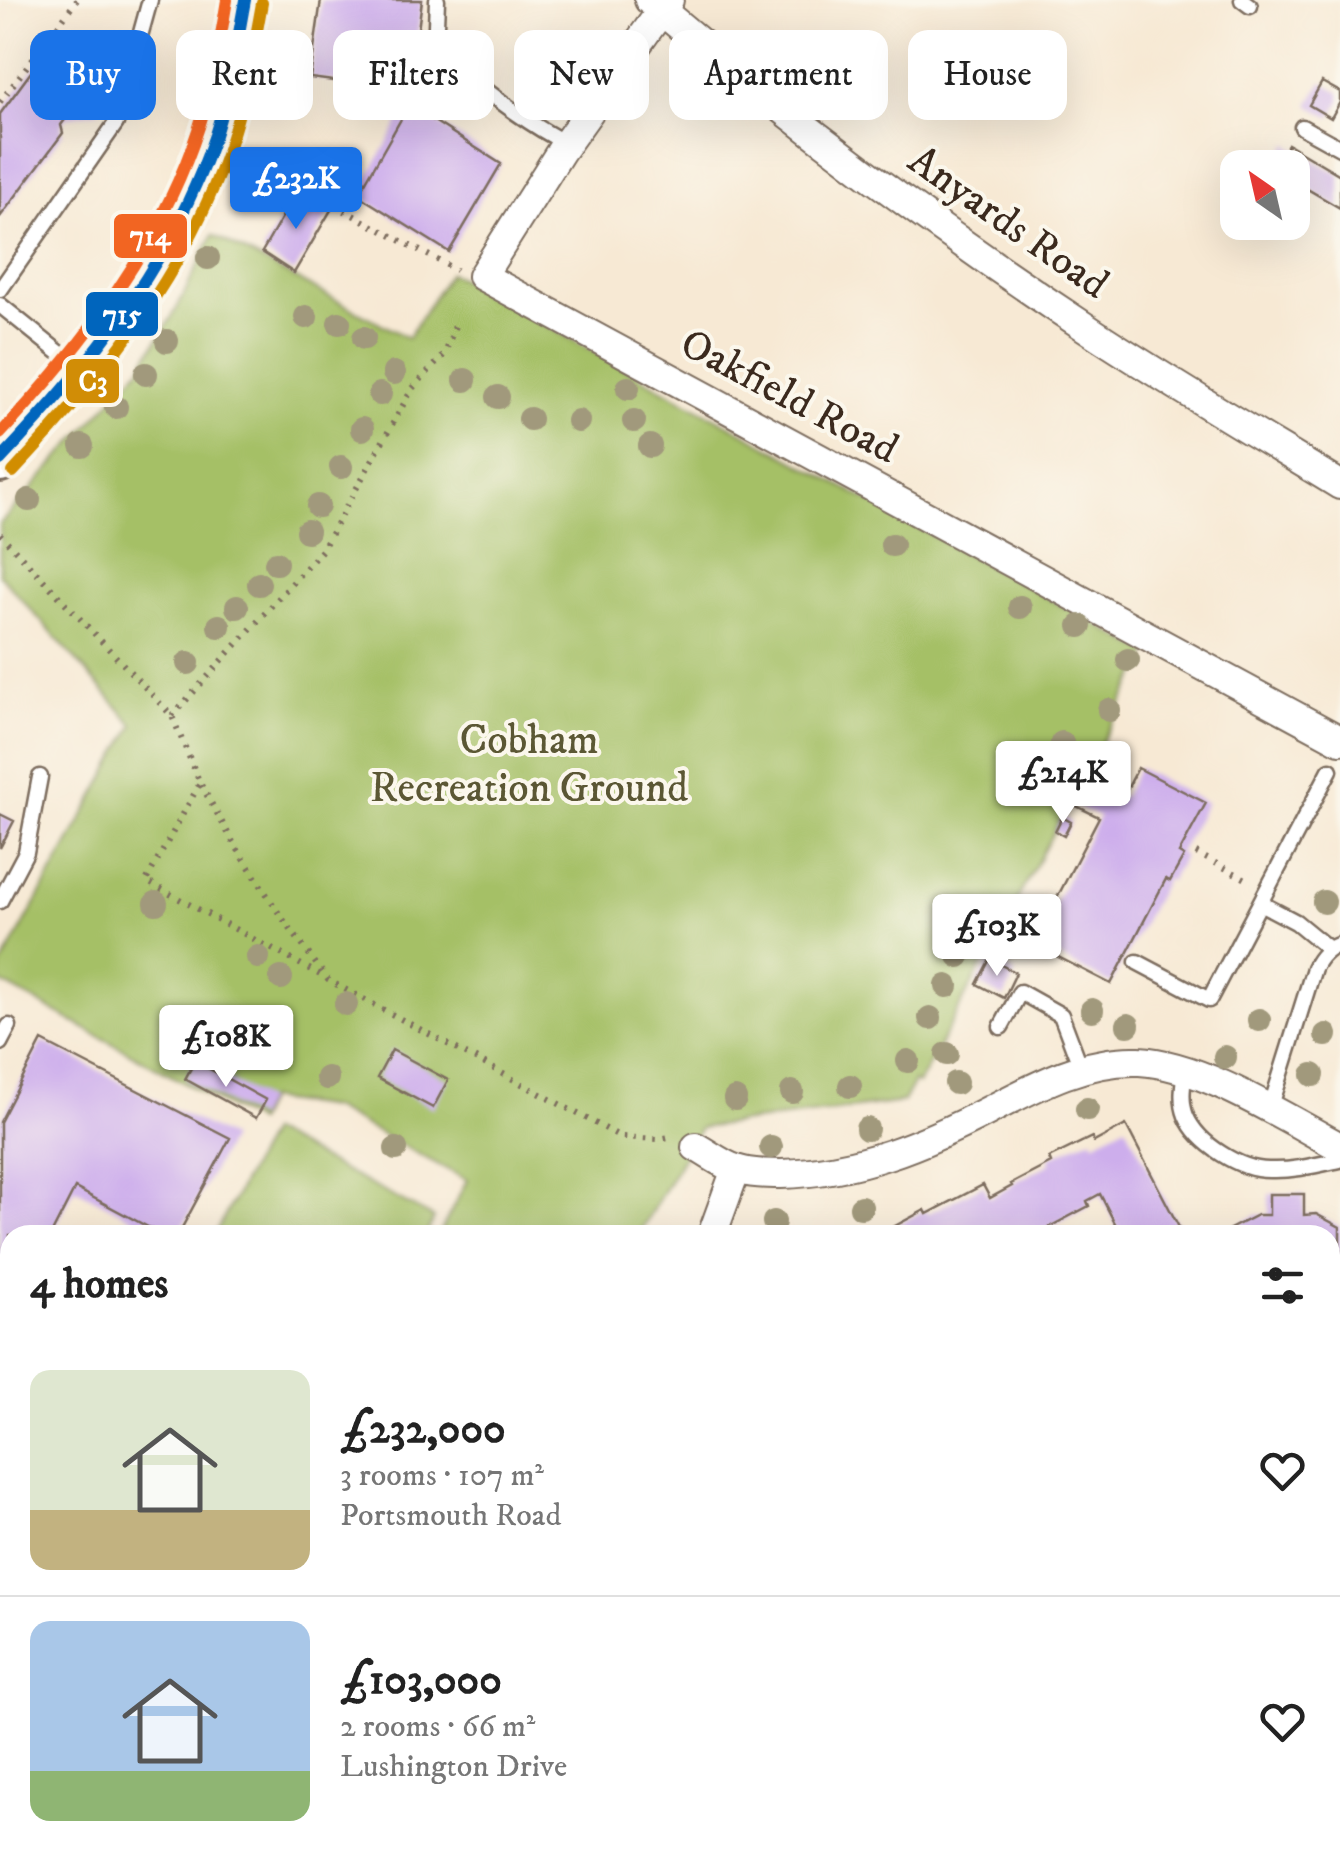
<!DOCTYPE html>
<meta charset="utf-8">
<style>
:root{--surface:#fff;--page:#f6f6f6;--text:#222;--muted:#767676;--line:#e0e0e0;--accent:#1a73e8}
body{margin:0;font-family:"IM FELL DW Pica",serif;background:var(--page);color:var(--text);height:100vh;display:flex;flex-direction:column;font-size:38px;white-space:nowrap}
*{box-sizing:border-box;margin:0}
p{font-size:32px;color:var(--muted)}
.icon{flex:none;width:55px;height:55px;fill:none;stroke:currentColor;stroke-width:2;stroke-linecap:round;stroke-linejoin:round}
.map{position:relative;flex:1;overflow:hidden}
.details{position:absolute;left:0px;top:1225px;width:1340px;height:640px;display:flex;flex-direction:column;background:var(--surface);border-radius:30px 30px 0 0;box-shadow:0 10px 40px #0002}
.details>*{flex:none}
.top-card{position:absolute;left:30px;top:30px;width:1280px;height:90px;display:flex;gap:20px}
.needle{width:65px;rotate:326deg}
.buttons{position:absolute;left:1220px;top:150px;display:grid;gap:20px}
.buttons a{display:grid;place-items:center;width:90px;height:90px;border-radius:20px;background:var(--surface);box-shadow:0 10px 40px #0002;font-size:50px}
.price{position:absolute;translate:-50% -85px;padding:0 22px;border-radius:10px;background:#fff;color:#222;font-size:32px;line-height:65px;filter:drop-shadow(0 2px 5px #0008)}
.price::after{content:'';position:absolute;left:50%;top:60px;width:30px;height:22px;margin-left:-15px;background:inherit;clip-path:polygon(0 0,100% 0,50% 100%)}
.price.selected{background:var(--accent);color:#fff}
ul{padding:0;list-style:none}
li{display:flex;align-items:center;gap:30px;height:250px;padding:0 30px}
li+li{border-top:2px solid var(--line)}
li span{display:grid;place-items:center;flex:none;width:280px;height:200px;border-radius:20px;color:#555}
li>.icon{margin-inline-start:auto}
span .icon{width:120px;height:120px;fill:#fffc;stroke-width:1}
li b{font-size:42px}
h2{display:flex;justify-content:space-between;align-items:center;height:120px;padding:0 30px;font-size:42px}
.pill{padding:0 35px;border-radius:20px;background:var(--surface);box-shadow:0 10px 40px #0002;font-size:35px;line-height:90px}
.pill.selected{background:var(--accent);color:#fff}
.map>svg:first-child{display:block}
.green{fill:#a5c066;stroke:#707542;stroke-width:2.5}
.building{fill:#cdaeec}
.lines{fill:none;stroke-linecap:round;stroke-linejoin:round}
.lane-casing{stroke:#7d6d5e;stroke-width:19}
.street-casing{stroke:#7d6d5e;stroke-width:32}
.primary-casing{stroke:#7d6d5e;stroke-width:48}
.path{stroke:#7d6d5e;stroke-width:6;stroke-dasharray:2.5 8;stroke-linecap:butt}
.lane{stroke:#fff;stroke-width:14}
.street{stroke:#fff;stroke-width:28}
.primary{stroke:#fff;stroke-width:42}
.bus-1-casing{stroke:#fbf7ec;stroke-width:20}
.bus-2-casing{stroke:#fbf7ec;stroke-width:20}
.bus-3-casing{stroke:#fbf7ec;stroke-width:20}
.bus-1{stroke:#0065bd;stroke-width:12}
.bus-2{stroke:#d18d06;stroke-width:12}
.bus-3{stroke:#f26522;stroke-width:12}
.tree{fill:#a1997c}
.labels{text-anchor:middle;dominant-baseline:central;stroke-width:8;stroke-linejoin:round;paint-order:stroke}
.street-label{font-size:42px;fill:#3b2a1e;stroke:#fbf7ec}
.park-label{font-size:42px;fill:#5b5734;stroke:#fbf7ec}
.line-badge{stroke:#fbf7ec;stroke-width:4}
.badge-label{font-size:28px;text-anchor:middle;font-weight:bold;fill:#fff}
</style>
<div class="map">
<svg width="1340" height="1865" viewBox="0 0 1340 1865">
<rect width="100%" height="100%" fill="#fbf7ec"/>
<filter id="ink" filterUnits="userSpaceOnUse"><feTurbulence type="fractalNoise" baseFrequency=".01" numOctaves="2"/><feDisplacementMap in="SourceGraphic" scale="20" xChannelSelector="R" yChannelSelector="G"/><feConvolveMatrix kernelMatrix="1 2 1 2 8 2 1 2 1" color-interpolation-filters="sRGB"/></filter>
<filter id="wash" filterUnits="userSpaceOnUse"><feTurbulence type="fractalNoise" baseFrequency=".0048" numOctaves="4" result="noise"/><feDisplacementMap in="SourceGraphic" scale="40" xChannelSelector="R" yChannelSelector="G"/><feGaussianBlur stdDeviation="2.25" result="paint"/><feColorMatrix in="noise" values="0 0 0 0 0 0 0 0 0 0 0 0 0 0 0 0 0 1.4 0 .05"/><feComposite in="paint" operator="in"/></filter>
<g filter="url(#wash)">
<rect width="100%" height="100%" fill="#f7e9d4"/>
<path class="green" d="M213,235L408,338L449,273L1149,653L924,1074L918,1084L914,1082L903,1102L700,1128L638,1235H439L467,1180L331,1108L267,1099L256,1122L0,982V968L134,725L0,575V524L140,368L176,310Z
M269,1132L434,1218L426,1235H215Z"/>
<g id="blocks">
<path class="building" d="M321,0H422L416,45H399L397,110L357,105V84L310,78Z
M88,52L99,111L67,117L61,125L63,133L0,217V114L45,53L53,59Z
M1322,82L1340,92V102L1331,118L1309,105Z
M409,105L501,164L449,252L358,195Z
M1288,144L1340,175V208L1292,180V168H1274Z
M296,193L331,210L294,273L262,252Z
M1138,768L1206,803L1179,853L1184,856L1170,881L1166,879L1111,984L1033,944L1099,817L1074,805L1088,779L1123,797Z
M0,814L14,821L0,848Z
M1062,817L1071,822L1064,836L1055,831Z
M1018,909L1034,917L1023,939L1007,930Z
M990,959L1016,973L1004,998L977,984Z
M42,1041L230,1138L178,1235H163L75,1188L51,1235H10V1352L0,1373V1122Z
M392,1050L448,1080L433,1108L377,1078Z
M195,1061L266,1100L256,1118L185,1079Z
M1126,1125L1183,1235H1121L1100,1194L1087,1201L1089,1206L1034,1235H878L925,1210L927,1214L983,1185L990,1198L1012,1186L1011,1184L1051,1163L1049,1158L1092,1137L1094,1142Z
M1269,1194H1304V1215L1316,1214L1340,1227V1287L1330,1282V1235H1218L1257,1215H1269Z
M1340,1426V1454L1330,1449V1435L1335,1437Z
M1340,1467V1531L1330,1526V1499L1339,1481L1334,1478Z
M1330,1772L1340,1775V1865H1178L1183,1855H1330Z
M721,1855H858L862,1857L858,1865H715Z
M876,1855H951L958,1858L960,1855H997L1002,1858L1003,1855H1034L1030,1865H872Z
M1079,1855H1174L1169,1865H1075Z"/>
</g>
</g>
<g filter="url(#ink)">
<use href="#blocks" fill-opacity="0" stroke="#7d6d5e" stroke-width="2.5"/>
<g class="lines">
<defs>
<path id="lane" d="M437,0L435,51C478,83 518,119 566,143
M1242,0L1250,6
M1302,127L1340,148
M0,290L116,123L150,0
M0,305L77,367
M0,901L26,852L40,777
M1260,903L1296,922L1329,949
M1137,962L1209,1000L1330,770
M1001,1027L1020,992L1061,1015L1081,1068
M0,1043L9,1026
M1185,1069C1183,1085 1180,1101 1186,1116C1198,1144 1240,1170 1269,1170C1293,1171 1317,1165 1340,1160
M1270,1109L1314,968C1320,956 1327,949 1340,944"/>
<path id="street" d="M649,0C790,120 939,231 1094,333C1175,386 1258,435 1340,485
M669,0L561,151L482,276L1340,740
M696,1147C709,1154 723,1165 736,1169C749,1174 768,1174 781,1174C858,1172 923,1145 990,1110C1036,1086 1085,1059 1139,1061C1201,1064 1284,1117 1340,1147
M712,1235L736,1169
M0,1816L10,1793
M332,1865L336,1855"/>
<path id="primary" d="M0,460C134,324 220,192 245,0"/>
</defs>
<use href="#lane" class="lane-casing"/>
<use href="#street" class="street-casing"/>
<use href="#primary" class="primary-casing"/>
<path class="path" d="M0,102L77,0
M242,156L456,270
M0,534L172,716L200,783L233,842L280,915L328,980L621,1137L659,1139L669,1137
M172,716L322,550L412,389L445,354L457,320
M199,785L146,881L324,977
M1196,853L1248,880
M1330,1388L1340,1367
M698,1865L702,1855"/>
<use href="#lane" class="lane"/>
<use href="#street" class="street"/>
<use href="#primary" class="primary"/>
<defs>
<path id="bus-1" d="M0,460C92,363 171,264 215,135C229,91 237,45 245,0"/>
<path id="bus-2" d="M13,472C105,374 191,268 232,137C246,93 254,48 262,3"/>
<path id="bus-3" d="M0,434C84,345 160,246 199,127C212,86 220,43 227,0"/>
</defs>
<use href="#bus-1" class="bus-1-casing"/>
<use href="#bus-2" class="bus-2-casing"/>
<use href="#bus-3" class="bus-3-casing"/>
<use href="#bus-1" class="bus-1"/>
<use href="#bus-2" class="bus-2"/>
<use href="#bus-3" class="bus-3"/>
</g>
<g class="tree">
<circle cx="208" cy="258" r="12"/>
<circle cx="306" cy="317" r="12"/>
<circle cx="339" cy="323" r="12"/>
<circle cx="364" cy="338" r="12"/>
<circle cx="167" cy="341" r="12"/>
<circle cx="394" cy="373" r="12"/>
<circle cx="146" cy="374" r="12"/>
<circle cx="465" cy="380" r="12"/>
<circle cx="628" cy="388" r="12"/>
<circle cx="380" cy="394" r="12"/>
<circle cx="498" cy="397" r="12"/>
<circle cx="116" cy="407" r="12"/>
<circle cx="530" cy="419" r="12"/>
<circle cx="578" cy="421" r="12"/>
<circle cx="634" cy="421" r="12"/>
<circle cx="362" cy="429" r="12"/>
<circle cx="82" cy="446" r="12"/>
<circle cx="650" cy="446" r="12"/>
<circle cx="341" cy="467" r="12"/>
<circle cx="29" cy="500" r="12"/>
<circle cx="318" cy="506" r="12"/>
<circle cx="307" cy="531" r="12"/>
<circle cx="892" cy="545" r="12"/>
<circle cx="276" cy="563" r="12"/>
<circle cx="259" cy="584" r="12"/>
<circle cx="237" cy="607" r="12"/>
<circle cx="1020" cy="607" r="12"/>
<circle cx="219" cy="626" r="12"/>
<circle cx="1080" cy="626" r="12"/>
<circle cx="1128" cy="660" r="12"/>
<circle cx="188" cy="663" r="12"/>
<circle cx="1109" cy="710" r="12"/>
<circle cx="1062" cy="743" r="12"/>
<circle cx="1324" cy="902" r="12"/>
<circle cx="156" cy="903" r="12"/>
<circle cx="959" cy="956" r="12"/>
<circle cx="258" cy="957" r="12"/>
<circle cx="281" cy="978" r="12"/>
<circle cx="947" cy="986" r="12"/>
<circle cx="346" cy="1004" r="12"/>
<circle cx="1092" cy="1010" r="12"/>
<circle cx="930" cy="1018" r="12"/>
<circle cx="1259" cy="1020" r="12"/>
<circle cx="1128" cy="1025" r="12"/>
<circle cx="199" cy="1035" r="12"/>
<circle cx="1326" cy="1035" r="12"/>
<circle cx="947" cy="1054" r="12"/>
<circle cx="1225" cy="1057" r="12"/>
<circle cx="908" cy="1061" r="12"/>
<circle cx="1313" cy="1075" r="12"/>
<circle cx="327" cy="1078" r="12"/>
<circle cx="956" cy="1083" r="12"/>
<circle cx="850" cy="1086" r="12"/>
<circle cx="792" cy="1092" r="12"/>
<circle cx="735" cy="1099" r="12"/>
<circle cx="1087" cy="1109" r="12"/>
<circle cx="867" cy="1129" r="12"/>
<circle cx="771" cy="1147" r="12"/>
<circle cx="396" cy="1149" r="12"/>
<circle cx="861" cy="1207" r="12"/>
<circle cx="774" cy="1222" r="12"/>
</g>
</g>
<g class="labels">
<g class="street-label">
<text transform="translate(1008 223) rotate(35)">Anyards Road</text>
<text transform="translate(789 397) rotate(28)">Oakfield Road</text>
</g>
<g class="park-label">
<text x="529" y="741">Cobham<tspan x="529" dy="48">Recreation Ground</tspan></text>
</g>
</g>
<g class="line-badge">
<rect x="112" y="212" width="77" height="48" rx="10" fill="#f26522"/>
<rect x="84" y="290" width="76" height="48" rx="10" fill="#0065bd"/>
<rect x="64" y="357" width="57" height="48" rx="10" fill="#d18d06"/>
</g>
<g class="badge-label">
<text x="150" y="245">714</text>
<text x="122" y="324">715</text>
<text x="93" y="391">C3</text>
</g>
</svg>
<div class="buttons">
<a><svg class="needle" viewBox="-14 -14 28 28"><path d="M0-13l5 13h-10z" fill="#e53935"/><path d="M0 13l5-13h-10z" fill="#767676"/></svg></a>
</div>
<b class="price selected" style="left:296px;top:232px">£232K</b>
<b class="price" style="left:1063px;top:826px">£214K</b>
<b class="price" style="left:997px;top:979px">£103K</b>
<b class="price" style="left:226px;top:1090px">£108K</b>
<div class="top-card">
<a class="pill selected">Buy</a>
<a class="pill">Rent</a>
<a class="pill">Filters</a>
<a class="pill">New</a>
<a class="pill">Apartment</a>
<a class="pill">House</a>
</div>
<section class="details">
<h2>4 homes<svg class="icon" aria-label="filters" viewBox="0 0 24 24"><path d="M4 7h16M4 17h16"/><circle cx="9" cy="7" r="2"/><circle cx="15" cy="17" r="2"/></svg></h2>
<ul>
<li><span style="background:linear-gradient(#dfe7d0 70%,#c2b280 0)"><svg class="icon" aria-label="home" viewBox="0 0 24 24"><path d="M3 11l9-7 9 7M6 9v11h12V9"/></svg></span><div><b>£232,000</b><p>3 rooms · 107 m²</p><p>Portsmouth Road</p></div><svg class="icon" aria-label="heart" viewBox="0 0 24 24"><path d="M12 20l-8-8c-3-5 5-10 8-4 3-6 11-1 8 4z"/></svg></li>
<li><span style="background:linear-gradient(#a9c7e8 75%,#8fb573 0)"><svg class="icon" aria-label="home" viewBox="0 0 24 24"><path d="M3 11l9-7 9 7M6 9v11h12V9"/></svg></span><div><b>£103,000</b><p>2 rooms · 66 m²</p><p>Lushington Drive</p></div><svg class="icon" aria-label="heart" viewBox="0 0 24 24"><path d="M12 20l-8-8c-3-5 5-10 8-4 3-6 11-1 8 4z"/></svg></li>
</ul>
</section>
</div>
